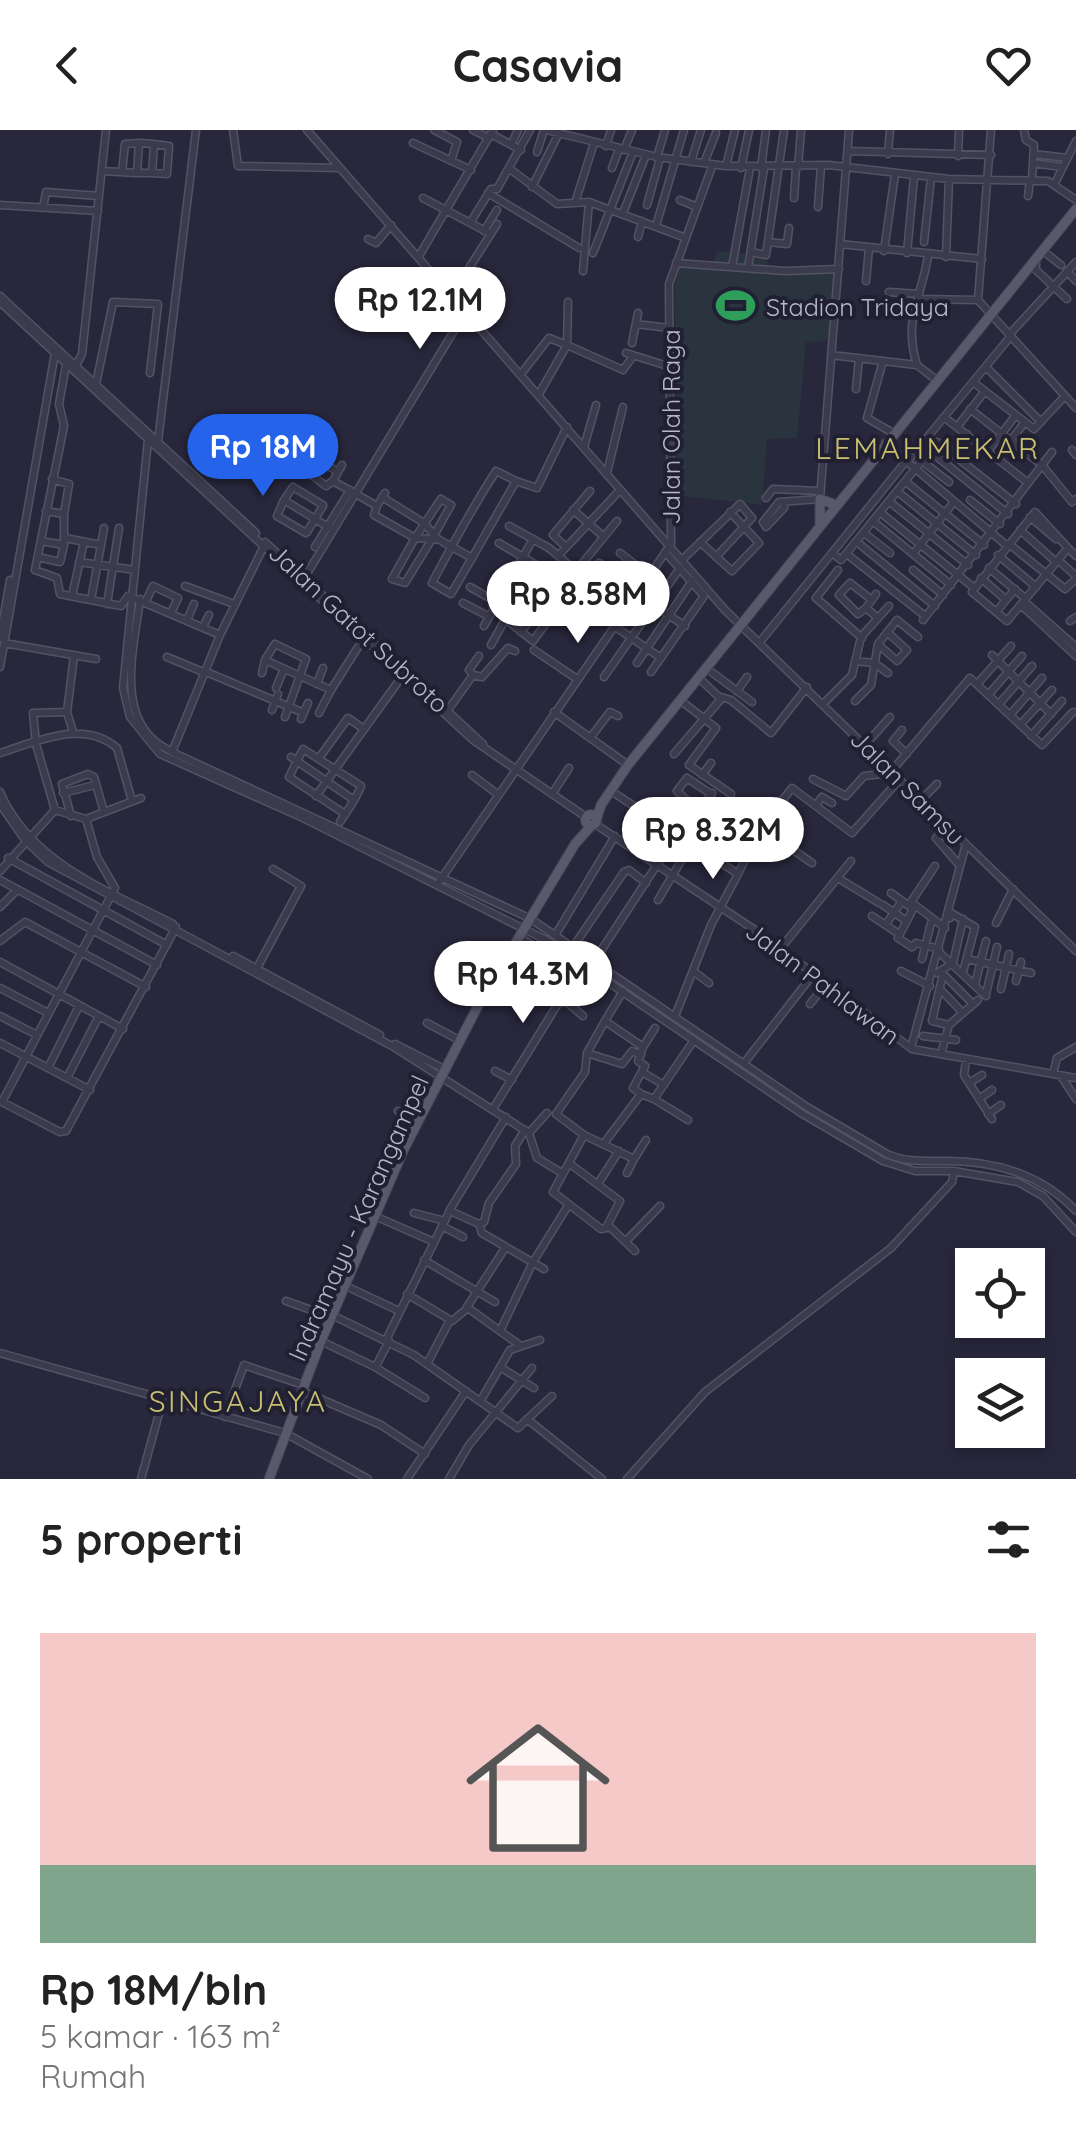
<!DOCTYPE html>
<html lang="id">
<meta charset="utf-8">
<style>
:root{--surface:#fff;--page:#f2f2f2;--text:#222;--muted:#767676;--line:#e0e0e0;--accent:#2563eb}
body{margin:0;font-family:Quicksand,sans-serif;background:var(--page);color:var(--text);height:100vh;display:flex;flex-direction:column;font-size:38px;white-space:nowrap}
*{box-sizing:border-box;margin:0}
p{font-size:32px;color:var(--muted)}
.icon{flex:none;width:55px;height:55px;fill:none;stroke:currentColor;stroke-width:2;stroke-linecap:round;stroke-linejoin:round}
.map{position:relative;height:1349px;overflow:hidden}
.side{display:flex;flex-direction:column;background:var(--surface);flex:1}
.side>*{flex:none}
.controls{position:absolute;left:955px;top:1118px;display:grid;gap:20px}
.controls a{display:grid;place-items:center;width:90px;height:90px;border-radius:0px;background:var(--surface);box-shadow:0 5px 15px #0003;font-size:50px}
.price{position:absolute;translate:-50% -85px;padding:0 22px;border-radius:35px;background:#fff;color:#222;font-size:32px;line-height:65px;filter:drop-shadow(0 2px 5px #0008)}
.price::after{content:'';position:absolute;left:50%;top:60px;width:30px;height:22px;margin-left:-15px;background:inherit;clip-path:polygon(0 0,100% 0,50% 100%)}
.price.active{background:var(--accent);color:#fff}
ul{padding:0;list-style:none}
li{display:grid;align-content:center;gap:20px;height:530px;padding:0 40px}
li+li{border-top:2px solid var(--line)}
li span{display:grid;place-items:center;height:310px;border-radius:0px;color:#555}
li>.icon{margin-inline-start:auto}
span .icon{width:180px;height:180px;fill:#fffc;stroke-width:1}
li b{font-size:42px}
h2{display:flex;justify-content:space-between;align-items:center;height:120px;padding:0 40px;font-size:42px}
header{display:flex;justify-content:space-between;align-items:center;height:130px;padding:0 40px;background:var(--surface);font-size:45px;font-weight:700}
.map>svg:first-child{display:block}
.green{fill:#2a343f}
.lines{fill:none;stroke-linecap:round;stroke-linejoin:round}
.minor-casing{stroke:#535365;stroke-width:9}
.major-casing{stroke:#424153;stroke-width:11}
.minor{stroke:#3c3b4d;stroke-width:6}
.major{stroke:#5a596c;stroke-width:9}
.labels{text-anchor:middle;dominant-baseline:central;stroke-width:8;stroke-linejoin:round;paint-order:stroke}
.poi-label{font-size:25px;fill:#b8b7c8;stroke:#202032;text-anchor:start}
.street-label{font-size:25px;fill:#b8b7c8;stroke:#202032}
.quarter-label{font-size:30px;letter-spacing:2.5px;fill:#cac070;stroke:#202032}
</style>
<header><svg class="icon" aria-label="back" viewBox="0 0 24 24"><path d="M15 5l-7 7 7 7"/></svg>Casavia<svg class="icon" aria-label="heart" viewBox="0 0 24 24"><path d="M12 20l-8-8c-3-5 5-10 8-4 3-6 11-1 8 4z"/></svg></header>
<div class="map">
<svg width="1076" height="1349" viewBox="0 0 1076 1349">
<rect width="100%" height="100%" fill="#28273c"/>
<path class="green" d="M717,121L768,126L767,138L837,137L831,211L806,212L797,308L767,309L762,375L676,365L675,154L681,133L713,136Z"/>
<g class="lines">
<defs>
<path id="minor" d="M233,0L238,36L340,38
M307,0L725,480L1076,821
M434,0L457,12L451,31
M473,0L489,8
M546,0L657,27L726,36L829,35L949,49L1048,51L1076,70
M991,0L978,170L1076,278
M1024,0L1026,10L1034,15L1032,50
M491,4L521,20
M413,13L471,40
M511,15L518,0
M606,16L611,0
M624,20L632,0
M848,21L991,25
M537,22L544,0
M888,24L890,0
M1034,24L1067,28
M958,26L959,0
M657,27L665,0
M691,32L701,0
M704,33L716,3
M1033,33L1062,37
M726,36L735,0
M798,37L801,0
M612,38L619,19
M741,38L749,0
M761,38L766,0
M510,39L557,74L589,72
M102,41L137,43L139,13L125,14L122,42
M137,43H152L154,14L139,13
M152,43L167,44L169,16L154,14
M1055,53L1076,11
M532,57L559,3
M488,63L579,118
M1028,66L1030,50
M423,68L491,104
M794,68L796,37
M680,70L697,77
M575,73L594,13
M0,75L98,81
M647,75L660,28
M818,77L821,35
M43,78L46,62L99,66
M623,83L646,25
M470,93L491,59H497L530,0
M656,96L684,0
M484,101L497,80
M638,107L642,91
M368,109L376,113L391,95
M768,112L787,114L789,98
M924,112L931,48
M840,114L982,129
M884,121L895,44
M1043,121L1061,135
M751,122L766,125L784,0
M593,123L633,22
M907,123L914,47
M419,126L493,0
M946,127L949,49
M1036,130V140L1067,169
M676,133L785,141L839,139
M732,137L750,38
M748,138L764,38
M583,141L589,72L686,108
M1067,141L1076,151
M866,151L869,118
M889,162L919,164
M452,165L497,94
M0,166L256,403
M918,169L978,170
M0,172L473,610L586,687
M568,172L567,215L623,240L633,226
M636,194L669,198
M1009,205L1076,132
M632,213L638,183
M626,223L671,237
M831,225L917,235L935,249
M883,231L867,288L893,303
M66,235L59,274L64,296L35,440L57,448L60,464L121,476L128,466
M76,235L82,224L106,0
M917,235C903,189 921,170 928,126
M986,237L1041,292
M521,244L549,208L567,215L539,264
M973,252L1034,299L1065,266
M96,254L113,172L158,174L150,243
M856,259L859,228
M944,287L1028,353
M957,297L985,261
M148,310L123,558L130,587L160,624L303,688L546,810L801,983L883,1031L915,1041H954L1018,1052L1043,1066L1076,1102
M158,311L196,0
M885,313L1006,415
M584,317L596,275
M1072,320L1076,325
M930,321L1008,384
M988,321L1016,285
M953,322L967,304
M1052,322L1042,335L1072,372L1076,369
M997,328L1025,292
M906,331L832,423L841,430L937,312L1016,374
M922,331L949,352
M907,332L1010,207
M342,335L333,351L377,376L374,385L415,408L392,449L405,453L432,409L415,408L441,369L451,375L432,409L440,410
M607,343L623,277
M333,351L326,356L309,343L319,330L338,342
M516,351L537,358L567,297
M906,352L984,415
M898,362L976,425
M382,367L424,393L437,408
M766,368L773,359L820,361
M284,370L293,357L323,375V376L307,402L306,403L277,386L284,370L333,400
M970,370L1000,394
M783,372L784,378L766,397L763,392L779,372L820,369L849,0
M890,372L968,435
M377,376L385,363
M573,380L603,406
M46,381L64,384L69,354L52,349
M881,383L973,457
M1030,387L1056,409
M874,392L951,455
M509,396L549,418L576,441L617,391
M1020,400L1056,432
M864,403L890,423
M65,408L101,415L91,470
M41,411L64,415V384
M265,412L483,614
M443,412L472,428L451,464L432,453C452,415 473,377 496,341L516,351L472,428
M700,412L732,441L759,413L730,382
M857,412L935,476
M499,413L550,443L534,468L543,474
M1009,414L1065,459L1076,449
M101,415L104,398
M315,417L350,360
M566,417L553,405L590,361
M1068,418L1035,382L972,462L1007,491L1068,418L1076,426
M620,423L649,445
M913,424L953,373
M848,425L925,486
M998,425L1036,457
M558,426L620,360
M38,427L60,432L64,415
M683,429L740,374L752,388L716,427
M1058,430L1076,446
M79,432L135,440
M989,438L1026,469
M838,440L816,468L862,508
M913,440L943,465
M305,447L466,181
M981,448L1006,470
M585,450L599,433L638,461
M506,452L534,468
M185,456L234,474
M470,457L509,479
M72,466L84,412
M131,467L220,505L172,622L531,789
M140,469C134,519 112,595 171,621
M146,471L153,456L178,468L171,483
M1024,471L1076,517
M463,473L488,486
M107,474L119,398
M1021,475L1076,526
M655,476L685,496
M866,478L858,484L839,465L850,453L872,470
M996,482L1015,459
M504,488L533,511L579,448L576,441
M878,488L889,476
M187,490L194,474
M923,490L1042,335L970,279
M1070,491L1076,487
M484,496L533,409
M614,496L661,528
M203,497L209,485
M521,502L570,437
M220,505L264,416
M0,508L10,450
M760,512L832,423
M4,513L96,529
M491,515L521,461
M879,515L897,531L907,520L887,502
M534,520L577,549
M992,525L1051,584
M167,527L203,542
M265,530L275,514L306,529L294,562
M855,531L874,533L888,543
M637,533L692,451
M0,537L55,223
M706,538L752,572
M204,541L304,583
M651,542L704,466L665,422
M262,543L265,530L331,560L365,506
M473,545L482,547L508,518L515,521
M604,547L680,438
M978,553L1011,516
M317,554L323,538
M276,558L284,539
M737,561L747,547
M989,564L1022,526
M721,567L731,570L771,603L807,557
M680,570L716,598L689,635L731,664
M855,571L871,555L878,514L897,490L918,507
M823,574L852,545L861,507L878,488L866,478L876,464
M999,574L1032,536
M272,580L278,564
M448,580L473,545L469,540L479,526
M554,582L628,635
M319,583L331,560
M1010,585L1042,548
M285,587L293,565
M301,589L308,573
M1020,595L1052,560
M902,600L893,611L907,624
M73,602L67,582L74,526
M1031,606L1062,571
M590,608L610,582L618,586
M866,614L890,587
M0,623C38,611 84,589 117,618L132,671
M674,624L721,569L698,547
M291,627L354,670
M319,628L348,588L364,599
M472,645L496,663
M702,645L711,633
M813,649L846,666L864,646L890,643L970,548L1042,615L1073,582
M611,661L738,744L711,795L675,886
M0,662C30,733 109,761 173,794
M63,663L95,655
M552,664L569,638
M316,666L403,545
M921,670L937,654
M0,674L25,710L48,732L392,916L529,1003L537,1028L562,1043
M816,675L822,667L832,673
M55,680L36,614L33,583L67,582
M699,682L677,661L687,648L711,664
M71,686L62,654L88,644L94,647L104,682
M340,692C347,681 357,668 361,656L303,619L289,647L345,684
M595,694L764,806L912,919L1076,948
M947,695L936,708L960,736
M762,698L812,733
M683,708L712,663
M8,728L167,815
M935,736L911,772L945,798
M0,741L55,680L86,689L141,668
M738,744L762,696L792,658L852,703L900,649
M838,748L879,773
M0,750L157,835
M437,755L671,414L669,154L713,34
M891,763L902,771
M658,770L691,714
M883,775L905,790
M0,777L17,760
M872,786L899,804
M950,788L951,783L975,797L963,842
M531,789L807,977L887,1024C905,1032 922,1031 941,1031C993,1030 1040,1043 1076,1081
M996,793L1013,759
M886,794L902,771L913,779L898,808L912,817L916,813L939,819
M556,804L615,706
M521,808L553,828L546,843
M0,811L25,792L146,857
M573,817L624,742L629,740L646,753
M781,818L851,731
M941,824L986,866
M233,826L380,905
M922,829L931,793
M967,829L1031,843
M595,830L677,704
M0,832L123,899
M257,838L301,756L273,739
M693,841L709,853
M901,841L930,856
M937,843L953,833L963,789
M1016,851L1021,832
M975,854L986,811
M0,858L48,883
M940,859L963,883
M1001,859L1009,824
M986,864L997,817
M568,873L583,886
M810,874L827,853
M0,886L37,905
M605,891L623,861
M427,893L459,910
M949,895L932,891L943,844L973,874
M923,906L956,910
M0,913L90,960
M395,914L446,940
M643,917L655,898
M911,918L966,714
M587,923L622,934L632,921L641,925
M941,924L949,895L978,870
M966,930L964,945L992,989
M745,932L814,843
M48,938L79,876
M495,941L512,950
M642,942L664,955
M1053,944L1057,928L1076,917
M1061,946L1076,969
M67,948L99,886
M969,953L982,945
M641,964L654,969L694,910
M654,969L688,990
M979,969L992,960
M0,971L60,1002L66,1001L176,797
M2,972L115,758L97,727L86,689
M493,979L559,872L568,873L589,838
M398,981L418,989
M988,984L1001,975
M529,1003L547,983
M584,1005L553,1062L601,1099L610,1097L635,1121
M605,1012L641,964L633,958L645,936L638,931L643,917L605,891L587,923L585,942L556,984L584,1005L634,1029L646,1010
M570,1034L620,1071L607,1096
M627,1043L634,1029
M599,1052L619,1021
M450,1081L479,1094L484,1092L489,1073L516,1034L515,1016L525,1000
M414,1083L445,1091
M377,1087L434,1112
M479,1094L482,1103L544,1139
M442,1096L463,1107
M628,1109L660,1076
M424,1130L495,1172
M348,1157L399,1181
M407,1164L452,1191L468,1178L518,1214
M286,1171L331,1187
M467,1177L505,1118
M332,1185L414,1225L518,1298L552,1266
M501,1199L533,1132L569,1074
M386,1210L451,1078L506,987
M321,1211L375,1237L425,1268
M0,1223L285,1303L368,1349
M427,1234L450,1190
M376,1236L389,1211
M500,1237L534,1258
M302,1261L381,1295L425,1324
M481,1270L510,1220L540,1210
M225,1287L244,1235L303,1255
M527,1289L602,1349
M141,1349L163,1269
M407,1349L466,1261
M449,1349L469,1315L532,1238
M627,1349L705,1262L891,1118L952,1052L954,1041"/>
<path id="major" d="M820,395V369L836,375
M585.5 690a5.5 5.5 0 1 1 11 0a5.5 5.5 0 1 1-11 0Z
M596,691L601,675L628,635L1076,79
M269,1349L321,1211L404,1019L480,872L575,714L592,695"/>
</defs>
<use href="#minor" class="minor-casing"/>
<use href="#major" class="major-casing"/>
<use href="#minor" class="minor"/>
<use href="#major" class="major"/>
</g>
<defs>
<symbol id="stadium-bare" viewBox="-9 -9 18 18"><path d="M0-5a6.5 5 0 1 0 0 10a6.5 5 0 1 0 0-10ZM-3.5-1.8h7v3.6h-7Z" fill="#2e9e5b" stroke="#202032" stroke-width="2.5" paint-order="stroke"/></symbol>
</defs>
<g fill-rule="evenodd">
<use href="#stadium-bare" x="708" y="148" width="55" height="55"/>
</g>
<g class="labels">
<g class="poi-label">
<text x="766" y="176">Stadion Tridaya</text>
</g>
<g class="street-label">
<text transform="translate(670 297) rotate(-90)">Jalan Olah Raga</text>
<text transform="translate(359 498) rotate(43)">Jalan Gatot Subroto</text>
<text transform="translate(908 657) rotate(45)">Jalan Samsu</text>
<text transform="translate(823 853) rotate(37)">Jalan Pahlawan</text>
<text transform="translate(358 1088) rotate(-66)">Indramayu - Karangampel</text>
</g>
<g class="quarter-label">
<text x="928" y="318">LEMAHMEKAR</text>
<text x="238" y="1271">SINGAJAYA</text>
</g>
</g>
</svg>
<div class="controls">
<a><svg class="icon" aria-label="locate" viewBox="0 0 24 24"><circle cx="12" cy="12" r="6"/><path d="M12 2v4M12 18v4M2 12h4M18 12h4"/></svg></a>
<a><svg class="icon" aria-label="layers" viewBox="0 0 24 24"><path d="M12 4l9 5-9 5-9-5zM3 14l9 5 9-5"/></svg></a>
</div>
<b class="price" style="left:420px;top:222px">Rp 12.1M</b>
<b class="price active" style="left:263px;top:369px">Rp 18M</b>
<b class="price" style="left:578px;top:516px">Rp 8.58M</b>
<b class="price" style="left:713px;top:752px">Rp 8.32M</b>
<b class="price" style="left:523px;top:896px">Rp 14.3M</b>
</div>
<section class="side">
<h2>5 properti<svg class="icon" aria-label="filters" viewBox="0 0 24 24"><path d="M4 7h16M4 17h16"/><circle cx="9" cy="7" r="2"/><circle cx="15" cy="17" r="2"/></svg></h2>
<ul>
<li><span style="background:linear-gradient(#f6c9c9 75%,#7fa58c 0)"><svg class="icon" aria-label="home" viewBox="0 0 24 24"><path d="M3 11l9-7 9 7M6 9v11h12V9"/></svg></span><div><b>Rp 18M/bln</b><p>5 kamar · 163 m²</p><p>Rumah</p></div></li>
</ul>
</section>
